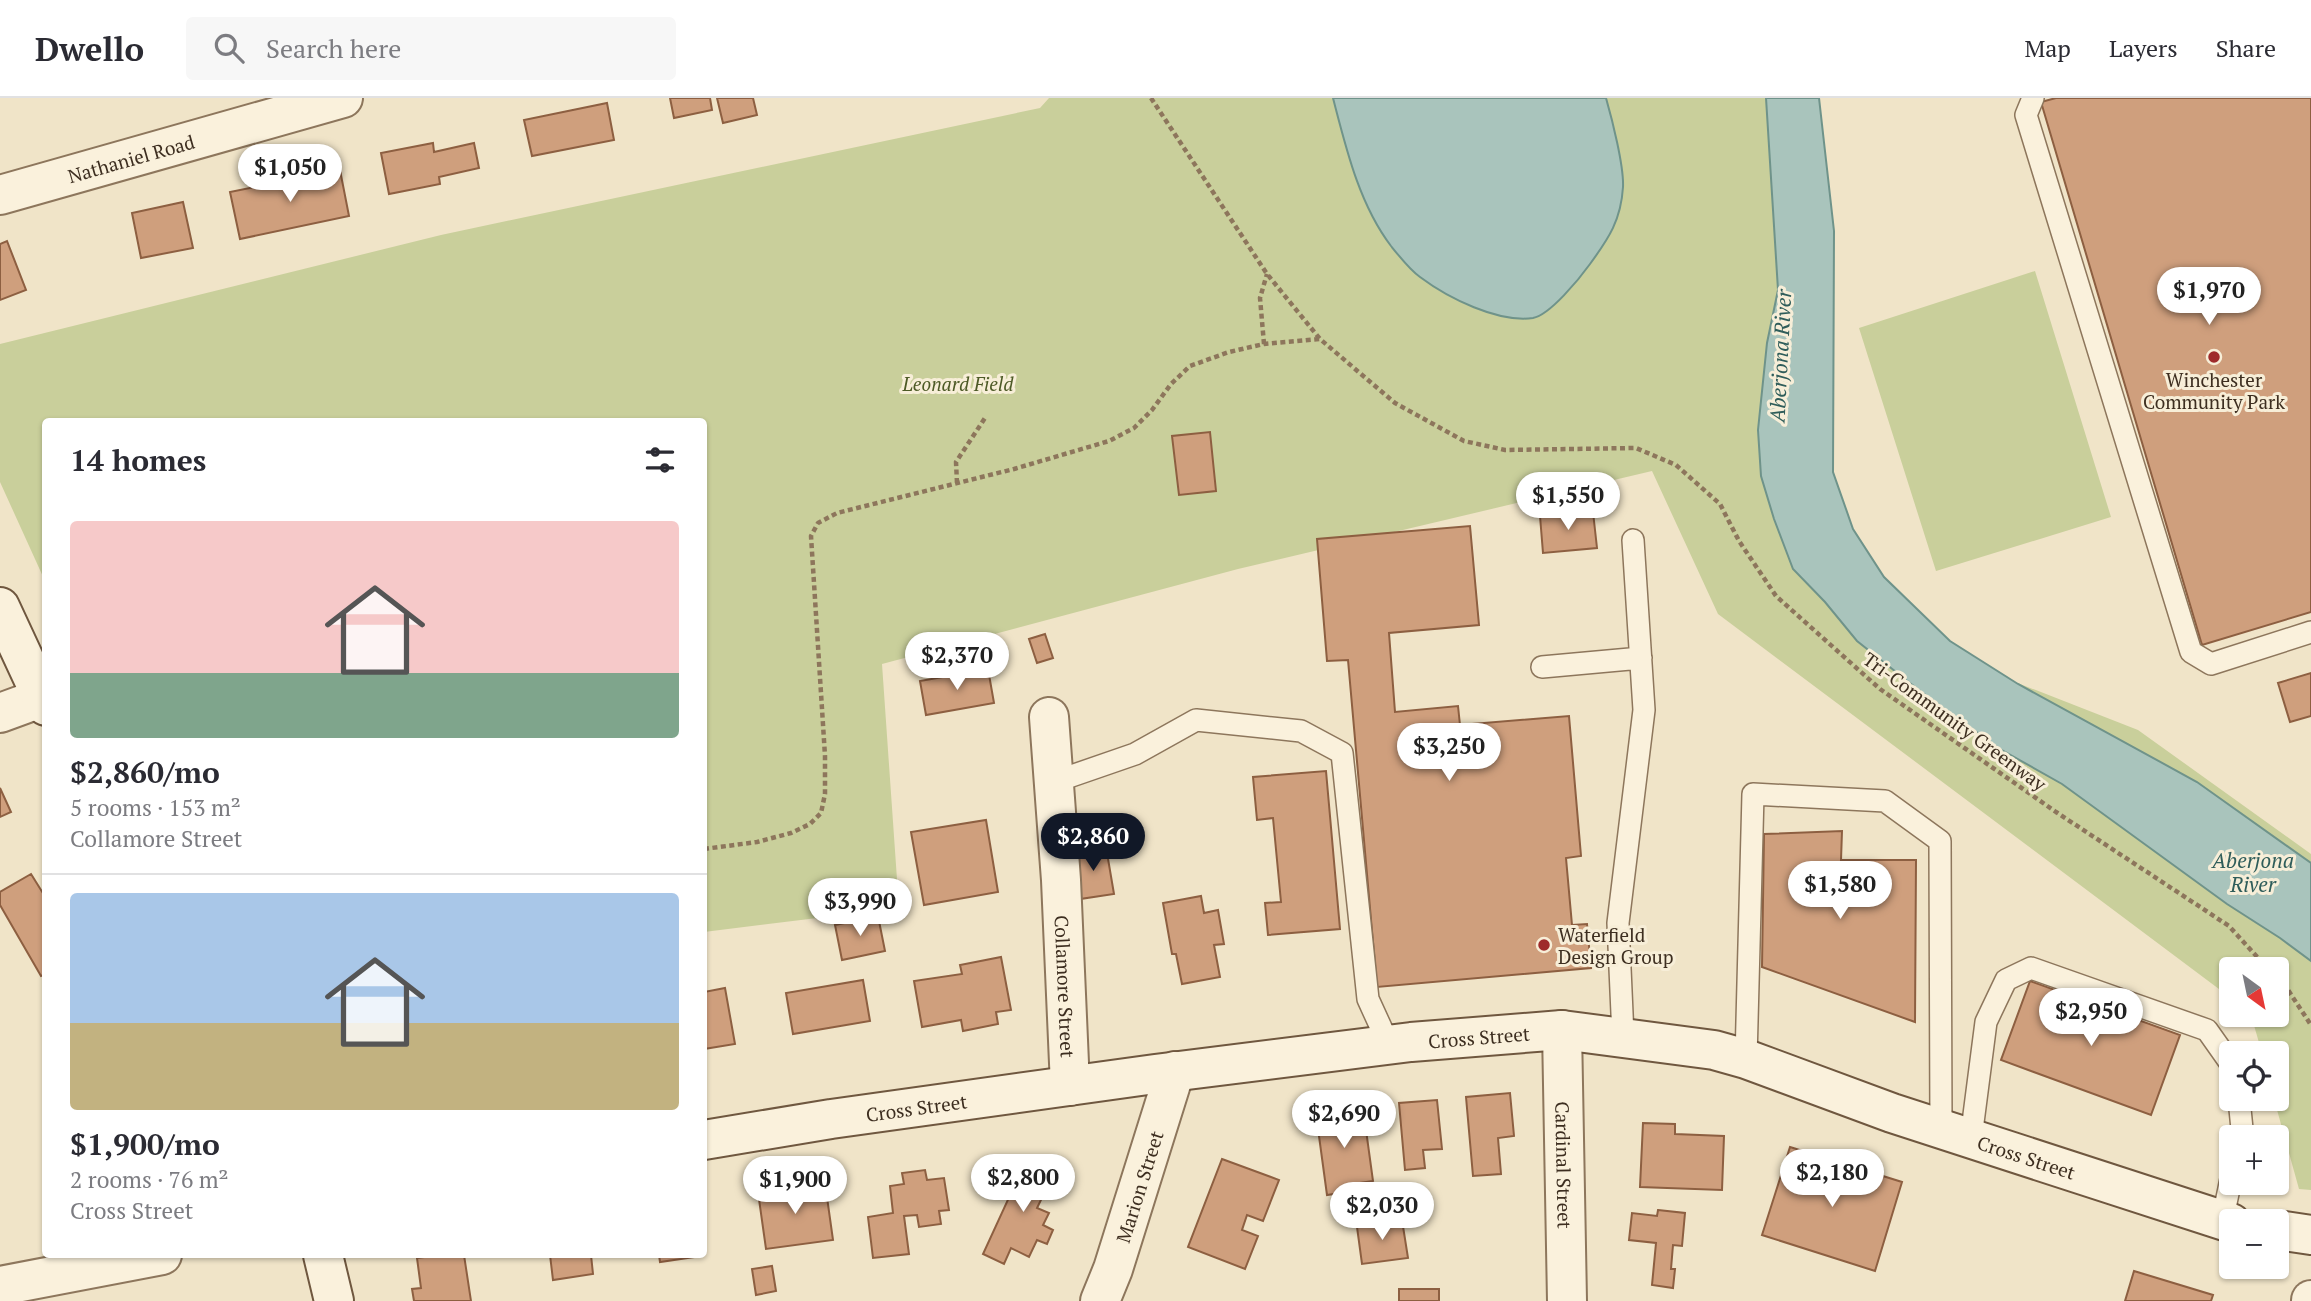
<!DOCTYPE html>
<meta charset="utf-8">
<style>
:root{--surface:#fff;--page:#f7f7f7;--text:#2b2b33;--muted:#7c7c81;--line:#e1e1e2;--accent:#111827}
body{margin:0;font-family:"PT Serif",serif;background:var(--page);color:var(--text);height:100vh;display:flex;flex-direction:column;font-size:26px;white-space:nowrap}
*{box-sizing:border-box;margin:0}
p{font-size:23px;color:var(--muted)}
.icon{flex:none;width:38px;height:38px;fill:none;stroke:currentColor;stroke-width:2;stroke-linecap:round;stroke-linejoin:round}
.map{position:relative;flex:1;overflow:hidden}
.drawer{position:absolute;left:42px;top:320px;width:665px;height:840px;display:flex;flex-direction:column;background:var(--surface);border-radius:7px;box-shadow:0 2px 5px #0004}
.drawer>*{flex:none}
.needle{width:46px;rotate:147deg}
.tools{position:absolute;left:2219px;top:859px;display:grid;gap:14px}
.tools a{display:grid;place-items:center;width:70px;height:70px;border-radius:7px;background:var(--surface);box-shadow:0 2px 5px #0004;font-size:35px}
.price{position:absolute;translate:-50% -60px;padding:0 16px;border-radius:24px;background:#fff;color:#222;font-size:23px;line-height:46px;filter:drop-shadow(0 2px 4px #0008)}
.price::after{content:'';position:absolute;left:50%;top:42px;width:21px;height:16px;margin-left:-10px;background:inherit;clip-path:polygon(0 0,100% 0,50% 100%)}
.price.on{background:var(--accent);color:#fff}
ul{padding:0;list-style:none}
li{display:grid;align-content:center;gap:14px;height:371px;padding:0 28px}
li+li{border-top:2px solid var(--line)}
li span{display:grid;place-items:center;height:217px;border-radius:7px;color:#555}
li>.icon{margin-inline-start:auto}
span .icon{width:126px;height:126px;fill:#fffc;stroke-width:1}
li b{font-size:30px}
h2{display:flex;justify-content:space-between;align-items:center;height:84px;padding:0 28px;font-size:30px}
header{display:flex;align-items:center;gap:42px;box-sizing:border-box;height:98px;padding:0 35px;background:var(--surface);border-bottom:2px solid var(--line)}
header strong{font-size:33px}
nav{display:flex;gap:38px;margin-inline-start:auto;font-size:24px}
.search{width:490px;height:63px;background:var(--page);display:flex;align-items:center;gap:18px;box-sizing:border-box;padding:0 24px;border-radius:7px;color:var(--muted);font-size:26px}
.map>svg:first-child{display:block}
.green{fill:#c9cf9b}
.water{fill:#a9c4bc;stroke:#6f938a;stroke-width:2}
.building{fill:#cf9f7d;stroke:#8d5f41;stroke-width:2}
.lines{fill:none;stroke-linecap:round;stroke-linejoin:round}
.lane-casing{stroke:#8d765c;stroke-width:24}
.street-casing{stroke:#8d765c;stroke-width:42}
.secondary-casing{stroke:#6f573f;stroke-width:42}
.path{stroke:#8d765c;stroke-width:4.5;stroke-dasharray:5 3.5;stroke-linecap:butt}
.lane{stroke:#faf1dc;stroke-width:21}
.street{stroke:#faf1dc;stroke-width:38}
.secondary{stroke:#faf1dc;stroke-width:38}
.poi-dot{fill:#9e2a2b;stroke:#f7eed8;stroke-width:2.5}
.labels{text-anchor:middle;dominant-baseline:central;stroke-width:6;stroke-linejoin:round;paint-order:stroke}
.street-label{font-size:19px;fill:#3d2e20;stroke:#f7eed8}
.poi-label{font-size:19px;fill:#3d2e20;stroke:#f7eed8}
.park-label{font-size:19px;font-style:italic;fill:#4d5a26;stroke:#f7eed8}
.water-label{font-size:21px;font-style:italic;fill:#2f5d5a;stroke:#f7eed8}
</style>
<header>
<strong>Dwello</strong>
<div class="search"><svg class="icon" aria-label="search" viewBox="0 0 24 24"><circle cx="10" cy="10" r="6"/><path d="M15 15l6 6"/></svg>Search here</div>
<nav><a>Map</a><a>Layers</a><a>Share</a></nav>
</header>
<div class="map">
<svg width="2311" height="1203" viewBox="0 0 2311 1203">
<rect width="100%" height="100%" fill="#f0e4c8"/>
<path class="green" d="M1049,0H1790L1793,408L1946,557L2138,632L2311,756V1092L2299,1091L2274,1001H2277V956L2262,955L2251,917H2277V872H2231V900L1718,516L1652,373L1238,471L882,566L899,810L704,834V324H46L45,483L0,384V246L441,137L1040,10Z
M2035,173L2111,419L1936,473L1859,230Z"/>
<path class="water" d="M1333,0H1606C1612,21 1624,68 1623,89C1621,122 1609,140 1590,166C1580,180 1550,217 1533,220C1498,225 1448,200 1420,179C1410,172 1399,158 1391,148C1359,106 1346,50 1333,0Z
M1766,0H1819L1834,133L1833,374L1853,431L1884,479L1950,543L2018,586L2197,684L2311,765V863L2280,840L2227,806L2062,686L2000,651L1920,593L1857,543L1825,504L1793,471L1774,421L1761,378L1758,332L1767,245L1778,192Z"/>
<path class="building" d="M670,0H710L712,12L674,20Z
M717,0H753L757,17L723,25Z
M2056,0H2311V514L2202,547L2041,4Z
M607,5L614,42L532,58L524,22Z
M433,45L434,54L474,45L479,70L439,79L440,86L389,96L381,55Z
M340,72L349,118L240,141L230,94Z
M183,104L193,150L141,160L132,115Z
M7,143L26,192L0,202V146Z
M1210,334L1216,393L1179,397L1172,338Z
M1593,414L1597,450L1543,455L1540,418Z
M1470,428L1479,527L1389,535L1395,614L1458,608L1460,627L1569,618L1581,758L1566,760L1572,827L1587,826L1591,870L1377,889L1348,562L1327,563L1317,441Z
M1045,536L1053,560L1037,565L1029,541Z
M988,571L994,605L926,617L920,583Z
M2311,575V618L2290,624L2278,585Z
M1326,673L1340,831L1268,837L1265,805L1281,804L1273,720L1257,722L1253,679Z
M0,690L11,714L0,719Z
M986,722L998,794L924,807L911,734Z
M1842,733L1841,762H1916L1915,924L1762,869L1764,736Z
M1106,749L1114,796L1080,801L1072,755Z
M31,776L46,800V876L41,878L0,807V794Z
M1201,798L1204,815L1218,812L1224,846L1214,847L1220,879L1182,886L1176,856H1172L1163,805Z
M878,818L885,853L842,862L835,827Z
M1001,859L1011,912L996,914L998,926L963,933L961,922L922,929L914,883L962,876L960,867Z
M863,882L870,923L793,936L786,895Z
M2030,883L2180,937L2151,1017L2001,962Z
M725,890L735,946L704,951V894Z
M1510,995L1514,1038L1498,1040L1501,1076L1473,1078L1466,999Z
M1437,1002L1442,1051L1423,1052L1425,1070L1405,1072L1399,1005Z
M1363,1010L1373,1083L1352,1086L1353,1093L1327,1097L1316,1016Z
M1643,1025L1675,1026V1036L1724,1038L1722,1092L1640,1089Z
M1790,1049L1902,1084L1875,1173L1762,1137Z
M1028,1058L1056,1071L1037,1110L1049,1115L1043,1127L1053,1132L1047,1146L1037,1142L1029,1159L1011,1150L1004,1166L983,1156Z
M1222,1061L1279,1082L1263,1123L1247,1117L1242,1132L1258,1138L1245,1171L1188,1149Z
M925,1072L927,1082L944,1080L949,1112L939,1113L941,1126L919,1129L917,1117L904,1118L909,1156L873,1160L868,1119L893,1115L890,1088L904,1086L902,1075Z
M825,1085L833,1142L766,1151L758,1094Z
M1658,1112L1685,1115L1682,1148L1673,1147L1671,1171H1675L1673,1190L1652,1187L1656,1145L1629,1142L1632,1115L1657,1118Z
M1402,1122L1408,1160L1362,1166L1357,1129Z
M439,1157H464L471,1203H414L412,1191L421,1190L417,1160Z
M550,1157H591L593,1176L553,1182Z
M659,1157H702V1158L660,1164Z
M772,1168L776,1193L756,1197L752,1171Z
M2134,1173L2213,1197L2211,1203H2125Z
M1399,1191H1439V1203H1399Z"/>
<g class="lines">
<defs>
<path id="lane" d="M2033,0L2026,17L2191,554L2211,566L2311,534
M1542,569L1641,560
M1054,684L1135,656L1196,622L1301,633L1342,655L1368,901L1389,947
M1623,938L1618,825L1644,612L1633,442
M1746,961L1753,696L1885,703L1940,743L1941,1031
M2239,1001L2242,1031L2241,1040
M1971,1040L1986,924L2006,882L2031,870L2207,932L2231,966
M2222,1124L2231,1081"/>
<g id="street">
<path id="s1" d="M0,97L343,0"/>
<path d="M0,615L41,600"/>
<path id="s2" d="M1049,619L1061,782L1070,988"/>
<path id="s3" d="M1562,932L1567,1203"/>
<path d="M0,1188L162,1157"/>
<path id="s4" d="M1100,1203L1113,1171L1175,973"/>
<path d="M2311,1203V1202"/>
</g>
<g id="secondary">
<path d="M0,509L46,608"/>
<path id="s5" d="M704,1042L831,1021L1155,976L1411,944L1562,932L1714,952L1746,961L1892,1015L2231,1125"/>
<path d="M2277,1132L2311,1137"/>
<path d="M323,1157L334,1203"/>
</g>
</defs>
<use href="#lane" class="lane-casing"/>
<use href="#street" class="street-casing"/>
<use href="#secondary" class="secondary-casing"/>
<path class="path" d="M1151,0L1267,176L1320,241L1395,305L1464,343L1505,352L1636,350L1676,367L1720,406L1739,443L1776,498L1880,591L2056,714L2229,828L2269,872
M1264,246L1260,200L1267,176
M957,385L956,364L985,320
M704,751L757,744L791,735L810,726L821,715L825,696V658L811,438L818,425L837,415L1014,371L1109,343L1134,330L1152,312L1171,286L1190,268L1229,254L1264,246L1320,241
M2277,880L2288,892L2311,927"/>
<use href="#lane" class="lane"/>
<use href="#street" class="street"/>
<use href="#secondary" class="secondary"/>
</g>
<g class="poi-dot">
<circle cx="2214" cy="259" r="7"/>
<circle cx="1544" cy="847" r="7"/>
</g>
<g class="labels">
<g class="street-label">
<text stroke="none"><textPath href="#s1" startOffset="136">Nathaniel Road</textPath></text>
<text transform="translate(1955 623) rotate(36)">Tri-Community Greenway</text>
<text stroke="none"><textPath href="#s2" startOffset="270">Collamore Street</textPath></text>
<text stroke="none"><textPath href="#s5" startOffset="782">Cross Street</textPath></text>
<text stroke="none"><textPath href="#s5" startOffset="215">Cross Street</textPath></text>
<text stroke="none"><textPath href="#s5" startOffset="1349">Cross Street</textPath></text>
<text stroke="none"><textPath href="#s3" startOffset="135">Cardinal Street</textPath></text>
<text stroke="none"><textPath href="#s4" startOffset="121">Marion Street</textPath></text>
</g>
<g class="poi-label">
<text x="2214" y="281">Winchester<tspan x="2214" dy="22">Community Park</tspan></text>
<text x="1558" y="836" text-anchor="start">Waterfield<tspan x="1558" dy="22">Design Group</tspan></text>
</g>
<g class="park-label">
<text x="958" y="285">Leonard Field</text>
</g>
<g class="water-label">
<text transform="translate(1780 258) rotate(-87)">Aberjona River</text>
<text x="2253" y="762">Aberjona<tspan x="2253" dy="24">River</tspan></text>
</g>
</g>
</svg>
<div class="tools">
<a><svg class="needle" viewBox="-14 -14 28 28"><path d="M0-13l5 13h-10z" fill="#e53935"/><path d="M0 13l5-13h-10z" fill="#7c7c81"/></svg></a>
<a><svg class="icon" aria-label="locate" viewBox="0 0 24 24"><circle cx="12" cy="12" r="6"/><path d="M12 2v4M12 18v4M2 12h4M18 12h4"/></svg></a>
<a>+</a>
<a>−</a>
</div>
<b class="price" style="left:290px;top:106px">$1,050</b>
<b class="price" style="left:2209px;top:229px">$1,970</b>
<b class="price" style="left:1568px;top:434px">$1,550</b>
<b class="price" style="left:957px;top:594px">$2,370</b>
<b class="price" style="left:1449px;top:685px">$3,250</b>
<b class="price on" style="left:1093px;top:775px">$2,860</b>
<b class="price" style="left:1840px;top:823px">$1,580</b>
<b class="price" style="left:860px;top:840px">$3,990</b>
<b class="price" style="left:2091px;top:950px">$2,950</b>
<b class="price" style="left:1344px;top:1052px">$2,690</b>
<b class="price" style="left:1832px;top:1111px">$2,180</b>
<b class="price" style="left:1023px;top:1116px">$2,800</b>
<b class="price" style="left:795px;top:1118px">$1,900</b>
<b class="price" style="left:1382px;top:1144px">$2,030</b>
<section class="drawer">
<h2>14 homes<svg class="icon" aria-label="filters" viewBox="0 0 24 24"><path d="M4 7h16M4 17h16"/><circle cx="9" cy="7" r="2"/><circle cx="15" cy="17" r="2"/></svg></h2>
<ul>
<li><span style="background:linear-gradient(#f6c9c9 70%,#7fa58c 0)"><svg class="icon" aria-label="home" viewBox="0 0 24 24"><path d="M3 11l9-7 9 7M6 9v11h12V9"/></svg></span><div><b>$2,860/mo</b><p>5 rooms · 153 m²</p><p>Collamore Street</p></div></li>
<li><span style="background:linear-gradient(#a9c7e8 60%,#c2b280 0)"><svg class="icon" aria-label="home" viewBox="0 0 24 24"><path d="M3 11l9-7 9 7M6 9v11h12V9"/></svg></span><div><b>$1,900/mo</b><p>2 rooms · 76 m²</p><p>Cross Street</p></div></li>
</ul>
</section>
</div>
